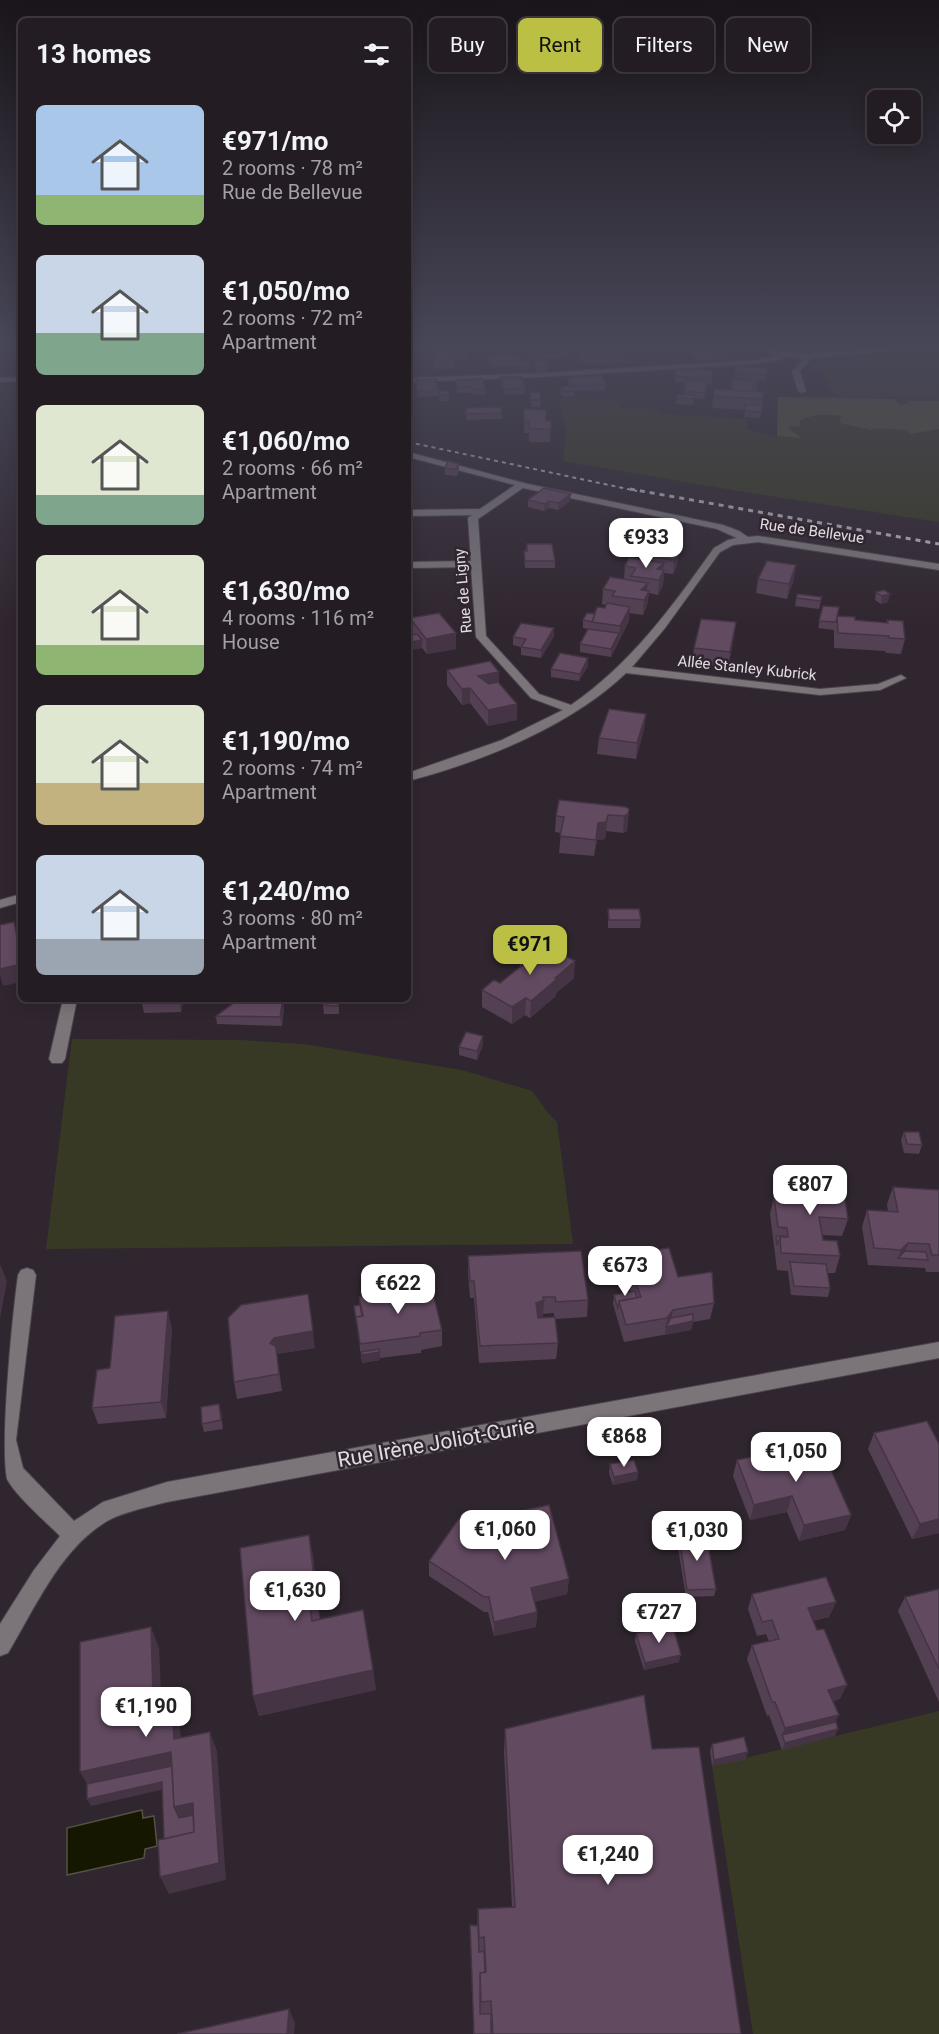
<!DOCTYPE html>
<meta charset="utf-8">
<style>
:root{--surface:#241c23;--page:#302930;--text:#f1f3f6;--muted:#a3a1a6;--line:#413a41;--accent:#bbc044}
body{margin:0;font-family:Roboto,sans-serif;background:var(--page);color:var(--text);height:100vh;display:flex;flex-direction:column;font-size:22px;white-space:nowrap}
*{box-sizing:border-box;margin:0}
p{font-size:20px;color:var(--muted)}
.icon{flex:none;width:33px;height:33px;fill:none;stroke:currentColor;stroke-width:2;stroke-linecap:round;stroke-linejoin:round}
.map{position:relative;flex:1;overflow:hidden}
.sheet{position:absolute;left:18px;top:18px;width:393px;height:984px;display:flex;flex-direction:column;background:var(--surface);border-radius:9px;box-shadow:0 3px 15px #0003,0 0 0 2px var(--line)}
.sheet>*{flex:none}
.hud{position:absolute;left:429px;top:18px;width:420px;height:54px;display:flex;gap:12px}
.buttons{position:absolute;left:867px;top:90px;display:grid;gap:12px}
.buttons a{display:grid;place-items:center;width:54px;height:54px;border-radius:9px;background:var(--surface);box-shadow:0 3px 15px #0003,0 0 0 2px var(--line);font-size:30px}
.price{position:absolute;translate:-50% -51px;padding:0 14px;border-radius:12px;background:#fff;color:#222;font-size:20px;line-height:39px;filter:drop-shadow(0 2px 3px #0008)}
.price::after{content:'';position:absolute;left:50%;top:36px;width:18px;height:14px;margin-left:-9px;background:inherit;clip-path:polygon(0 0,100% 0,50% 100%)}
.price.active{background:var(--accent);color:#111}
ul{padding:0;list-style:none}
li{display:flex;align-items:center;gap:18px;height:150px;padding:0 18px}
li span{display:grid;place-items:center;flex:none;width:168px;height:120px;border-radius:9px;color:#555}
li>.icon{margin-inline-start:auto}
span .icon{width:72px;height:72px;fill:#fffc;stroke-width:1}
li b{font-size:26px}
h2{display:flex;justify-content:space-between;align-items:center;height:72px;padding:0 18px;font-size:26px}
.tag{padding:0 21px;border-radius:9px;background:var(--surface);box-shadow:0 3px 15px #0003,0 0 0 2px var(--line);font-size:21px;line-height:54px}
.tag.active{background:var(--accent);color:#111}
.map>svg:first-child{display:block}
.green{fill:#383925}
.forest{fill:#525435}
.water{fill:#161700;stroke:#535244;stroke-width:1.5}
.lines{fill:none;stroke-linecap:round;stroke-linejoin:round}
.minor-casing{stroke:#4c434c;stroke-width:2}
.minor{fill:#7b757a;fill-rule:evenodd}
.rail-far1{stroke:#bdb6bd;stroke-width:2;stroke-dasharray:4 4;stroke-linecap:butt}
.rail{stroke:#bdb6bd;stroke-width:3;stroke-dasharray:5 5;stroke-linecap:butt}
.wall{fill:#544053;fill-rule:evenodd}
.shaded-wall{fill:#453444}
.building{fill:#624a61;stroke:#453444;stroke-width:1.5}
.labels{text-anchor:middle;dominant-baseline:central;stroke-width:5;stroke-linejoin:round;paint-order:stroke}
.far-street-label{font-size:15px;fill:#e2dbe2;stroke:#30262f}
.near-street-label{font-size:21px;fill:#e2dbe2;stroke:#30262f}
</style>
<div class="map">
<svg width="939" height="2034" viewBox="0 0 939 2034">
<rect width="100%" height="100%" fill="#30262f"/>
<path class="green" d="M939,351V522L738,491L563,461L566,431L559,398L614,399L622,408H653L663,414L746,419L748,429L777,438V397L835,396L821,371L811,368L820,360Z
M72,1039L240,1040L304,1044L462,1070L532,1091L548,1113L557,1122L573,1244L46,1249Z
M939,1711V2034H753L712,1766Z"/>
<path class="forest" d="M778,397L893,399L901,405L909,403L908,401H939V429L911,434L906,430L874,428L872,430L839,423L841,416C826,414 813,414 799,421L800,426L787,427L801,438L777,436Z"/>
<path class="water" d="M142,1810L143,1818L154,1816L157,1846L145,1849L144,1858L67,1875V1828Z"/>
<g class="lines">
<defs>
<path id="minor" d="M750,342H758L773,350L804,354L939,343V347L811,358L800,371L806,391L802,393L798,391L792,371L804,359L784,356L781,360L756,364L542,377L408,382V378L542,373L756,360L777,355L769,353Z
M21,377V381L0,382V378Z
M408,452L528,484L723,525L739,531L748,537L758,536L939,564V570L758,542L733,545L720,552L665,628L632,667L820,689L878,684L901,675L906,678L880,690L820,695L626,673C571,726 481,762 408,781V773L502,740L563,710L531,698L476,637L471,567L408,568V562L471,561L468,518L472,515L408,516V510L480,509L515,485L408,457ZM523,488L717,529L737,538L728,540L714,548C672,607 631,664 571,705L539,694L486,636L478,519Z
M21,894V902L0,908V900Z
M63,999H77L65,1059L62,1063H52L49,1059Z
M27,1268L33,1270L36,1275L16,1440L23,1468L74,1521L103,1502L167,1482L939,1342V1358L167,1502C148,1507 127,1511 109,1520C61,1547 35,1608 8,1653L0,1656V1624L34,1570L60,1536C45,1521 16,1496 7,1479C0,1443 12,1319 18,1275L21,1270Z"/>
</defs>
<use href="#minor" class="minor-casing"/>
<use href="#minor" class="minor"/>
<path class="rail-far1" d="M408,442L637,491"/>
<path class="rail" d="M630,489L939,544"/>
</g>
<path class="wall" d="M4,342H21V353V351L12,353L7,349L5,342Z
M408,342H464L466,347V359L453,360V369H435L434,347L408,348Z
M603,342H617V343L624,351L623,362L586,365L580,357L581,345L605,344Z
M662,342H724L729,347L728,359L697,361L691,353V348L675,349L672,346H667Z
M558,343L569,347V353L564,354L563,358L530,359L527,353V347L558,346Z
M488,355L520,360V363L530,366V372H521L519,369V366L491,367L488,361Z
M534,360L547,366V372L537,373L534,366Z
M676,369L713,372L711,384H707L705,399L694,398L693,405L676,404L677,394H683L685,383L675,382Z
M768,369L765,381L734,378L735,372Z
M501,377L525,388V394L505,395L501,384Z
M568,377L606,384L605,390L574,391V397H562L560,393L561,387L569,386L568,383Z
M416,380L438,390V396L418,397Z
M456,380L485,389V395H474L473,393H457Z
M757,380L756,391L765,392L760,418L744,417L745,410L712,408L714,389L731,390Z
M439,391L449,395V401H439Z
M530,392L541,400L540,407H531Z
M466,408L502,413V419L466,420Z
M524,409L546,421H551L550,442H529V433H524Z
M459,464V471L457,476L445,475V469Z
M528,500L570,501L558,510L549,508L544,511L528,507Z
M678,543L677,565L673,574L664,573L663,585L658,595L649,593L647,606L643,615L629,613V621L611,657L580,652V644L588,629L583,628V620L605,608L606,605L602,604L603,589L624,579L625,566L641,560L642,550Z
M527,544L555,561V568H525L524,551H526Z
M758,579H794L787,599L756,593Z
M884,590L888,602L881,604L875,600L876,592Z
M797,594L822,597L819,609L795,606Z
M823,606L837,616L855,620L887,623V620L905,639L901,654L886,653L885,651L834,648V630L818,628Z
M410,618L456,633V649L427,654L422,648L411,650L408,646V636L412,635L410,633Z
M554,628V636L541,658L521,655V647L513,645V637Z
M734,637L728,668L692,663L694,648Z
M588,666L579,681L551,677V669Z
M447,670L499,672V683L517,704V720L488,726L470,703L462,705L447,685Z
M646,714L644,729L636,759L597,754L599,738Z
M629,809L627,831L623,833L606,831L605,839L597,840L594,856L559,853L561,833L555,832L556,816Z
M608,909L641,920L640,928H608Z
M520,960L574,978L556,993V996L530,1018L525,1015L512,1024L482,1007V990L500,983L520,967Z
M141,999H184L181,1012L144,1013Z
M324,999H339V1014H324L323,1005Z
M284,1008L282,1026L217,1024L216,1016Z
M483,1045L477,1060L459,1055V1047Z
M904,1132L922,1145L919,1154L904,1153L901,1140Z
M789,1180L848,1219L842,1236L822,1235L823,1240L840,1256L835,1273H828L830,1288L828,1297L791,1295L788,1271L777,1270L770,1214L774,1197L785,1198Z
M893,1187L939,1190V1272H926L925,1268L868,1265L862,1227L867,1210L888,1212L887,1204Z
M625,1254L678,1277L714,1303L710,1319L693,1322L691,1330L624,1342L613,1304L614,1295L631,1292L623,1271Z
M468,1256L588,1300L587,1317L555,1319L558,1343L556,1359L479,1363L474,1298H470L468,1273ZM554,1313V1317L541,1318L543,1317V1314Z
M359,1297L442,1330V1346L421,1350V1353L380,1358V1360L362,1363L354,1306L360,1305Z
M228,1318L315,1348L277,1354L282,1391L237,1399L234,1382Z
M172,1328L166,1418L98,1424L92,1408L110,1368Z
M221,1412L223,1429L204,1432L202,1424Z
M874,1433L939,1444V1533L912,1539L868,1449Z
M797,1447L851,1515L845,1530L799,1541L787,1512L750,1520L733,1476L737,1460H784L794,1458Z
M610,1464L638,1472L637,1480L613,1485L609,1473Z
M524,1510L569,1579L567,1594L534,1602L537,1612L536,1627L494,1636L488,1612H484L429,1576V1561L480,1530L487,1535L524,1528Z
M309,1535L313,1557L320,1619L373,1670L376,1690L259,1716L253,1696Z
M679,1535L716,1589L714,1596L686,1597L677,1542Z
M939,1589V1702L898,1611L905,1597Z
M752,1594L836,1602L829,1617L813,1621L840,1699L833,1701L836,1722L835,1736L782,1750L769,1715L767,1716L747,1659L752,1645L769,1641L766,1634L757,1636L748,1609Z
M636,1633L679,1662L644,1670L635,1641Z
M505,1729L652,1749L741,2034H473L478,1909L512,1907L504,1753Z
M712,1744L746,1759L712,1766L710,1751Z"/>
<path class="shaded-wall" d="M9,342H21V351L12,353Z
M521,366H530V372H521Z
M571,494L570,501L558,510V503Z
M549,501V508L544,511L545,504Z
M678,543L676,556L679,551L677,565L673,574L674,560L671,550Z
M664,563L663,573L664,570L663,585L658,595L659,580L657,569Z
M796,565L794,579L787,599L789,584Z
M648,583L646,596L649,591L647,606L643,615L644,600L641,590Z
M890,594L888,602L881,604L882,596Z
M630,607L629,621L619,641L620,626Z
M736,622L734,637L728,668L730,652Z
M554,628V636L541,658V650Z
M456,633V649L427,654L426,639Z
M619,633V641L611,657V649Z
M422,640V648L411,650V642Z
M588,658V666L579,681L580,674Z
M499,672V687L478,691V676Z
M470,688V703L462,705V689Z
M517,704V720L488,726V710Z
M646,714L644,729L636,759L637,743Z
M629,809L627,831L623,833L624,816Z
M608,815L605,839L597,840L594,856L598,823Z
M14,922L21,950V958Z
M575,961L574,978L556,993V996L530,1018L531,1001L555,978Z
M21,964V982L3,986L0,975V969Z
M526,998L525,1015L512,1024V1007Z
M179,999H184L181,1012Z
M283,999L284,1008L282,1026L280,1017Z
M483,1036V1045L477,1060V1051Z
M908,1243L903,1258H898L895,1267L901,1250Z
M0,1264L7,1281L0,1318Z
M544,1300L543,1317L535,1320L536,1303Z
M673,1310L670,1326L693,1321L691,1330L665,1335L667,1318Z
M168,1311L172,1328L166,1418L161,1402Z
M313,1331L315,1348L277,1354L282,1391L279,1374L270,1343L274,1338Z
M380,1352V1360L362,1363V1355Z
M219,1404L221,1412L223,1429L221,1420Z
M638,1472L637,1480L613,1485L614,1477Z
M792,1496L787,1512L750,1520L754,1505Z
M851,1515L845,1530L799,1541L804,1525Z
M939,1519V1533L912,1539L920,1524Z
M309,1535L313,1557L321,1627L317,1605Z
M569,1579L567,1594L530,1603L531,1588Z
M836,1602L829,1617L802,1623L808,1608Z
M537,1612L536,1627L494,1636V1622Z
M151,1627L159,1648L162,1714L153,1694Z
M681,1655L679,1662L644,1670L645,1663Z
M373,1670L376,1690L259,1716L253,1696Z
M847,1685L840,1699L822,1704L828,1690Z
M171,1691L179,1711L182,1758L174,1739Z
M839,1715L832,1729L782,1735L785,1728Z
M838,1729L835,1736L782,1750L785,1743Z
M210,1732L217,1751L226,1880L169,1894L160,1877L219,1863Z
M171,1752L200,1821L182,1825L174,1807L177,1772L91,1791L80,1772Z
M748,1752L746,1759L712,1766L714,1760Z
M162,1782L165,1789L91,1806L87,1799Z
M289,2009L295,2023L294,2034H287Z"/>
<path class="building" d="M449,342H464L466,347L451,348L453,357H435L434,346H450Z
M675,342H695L676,343Z
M692,342H724L729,347L698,349Z
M558,343H566L569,347L561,348Z
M617,343L624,351L587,353L581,345Z
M559,346L564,352L530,353L527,347Z
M517,353L520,360L491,361L488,355Z
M534,360H543L547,366L537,367Z
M528,362L530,366H521L519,363Z
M737,365L768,369L766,375L735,372Z
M676,369L705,370L713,372L712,378L675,376Z
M602,376L606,384L571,385L568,377Z
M501,377H521L525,388L505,389Z
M436,379L438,390L417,391L416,380Z
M482,379L485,389H474L473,386L457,387L456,380Z
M732,379L757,380V386L753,385V391L732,390Z
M686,380L707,381L705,393L684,391Z
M573,386L574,391H562L561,387Z
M714,389L765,392L762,399L714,396Z
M439,391H448L449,395H439Z
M530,392H539L541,400H531Z
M677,394L694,395V399L677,398Z
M745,405H763L761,412L745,411Z
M501,407L502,413L466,414V408Z
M524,409L546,410V421H551V429H530L529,421L524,420Z
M448,461L459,464L457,469H445Z
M544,488L571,494L558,503L549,501L545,504L528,500Z
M648,539L678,543L671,550L679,551L674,560L645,556L648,551L642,550Z
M527,544H552L555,561H525L524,551H527Z
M629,558L664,563L657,569L664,570L659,580L631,576L636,568L625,566Z
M767,561L796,565L789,584L758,579Z
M610,577L648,583L641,590L649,591L644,600L612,596L615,591L603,589Z
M884,590L890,594L882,596L876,592Z
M797,594L822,597L820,601L797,598Z
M607,603L630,607L620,626L592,622L597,607L605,608Z
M823,606L839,607L836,622L819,621Z
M439,613L456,633L426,639L410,618Z
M587,613L595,614L592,622L583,620Z
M837,616L855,617V620L888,623L887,620L903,621L905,639L889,638V636L838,633Z
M701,619L736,622L730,652L694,648Z
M521,623L554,628L541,650L521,647L526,639L513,637Z
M588,629L619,633L611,649L580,644Z
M417,634L422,640L411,642L408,639V636Z
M560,653L588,658L580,674L551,669Z
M490,661L499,672L478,676L489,684L498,682L517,704L488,710L470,688L462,689L447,670Z
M609,709L646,714L637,743L599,738Z
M559,800L626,807L629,809L628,814L624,816L608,815L606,822L598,823L596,840L560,836L564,817L556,816Z
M608,909H639L641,920H609Z
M14,922L21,958V964L0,969V925Z
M541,943L575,961L555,978L557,979L531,1001L526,998L512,1007L482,990L494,980L500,983L525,963L520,960Z
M239,999H283L280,1017L216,1016Z
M324,999H338V1006L323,1005Z
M466,1032L483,1036L477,1051L459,1047Z
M904,1132H919L922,1145L907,1144Z
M789,1180L842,1182L848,1219L819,1217L823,1240L837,1241L840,1256L781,1253L780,1237H788L787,1228L778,1227L774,1197L792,1198Z
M893,1187L939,1190V1255H932L929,1244L908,1243L901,1250L874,1248L867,1210L898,1212Z
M776,1236H785L780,1237L777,1245Z
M669,1248L678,1277L712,1272L714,1303L673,1310L667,1318L626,1325L619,1301L641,1297L625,1254Z
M581,1251L588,1300L556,1302L555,1297H543L544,1300L536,1303L538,1318L555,1317L558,1343L480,1346L474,1281H470L468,1256Z
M905,1251L926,1252L928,1260L898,1258Z
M790,1262L826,1264L830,1288L794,1286Z
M431,1285L442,1330L420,1333V1336L360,1344L356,1317L363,1316L359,1297Z
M635,1291L637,1298L619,1301L618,1309L614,1295Z
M308,1294L313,1331L274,1338L270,1343L276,1347L279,1374L234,1382L228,1318L241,1305Z
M360,1305L362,1316L356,1317L357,1325L354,1306Z
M168,1311L161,1402L92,1408L97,1370L110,1368L115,1316Z
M693,1314V1321L666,1327L671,1318Z
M379,1349L380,1352L362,1355L361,1352Z
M219,1404L221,1420L202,1424L201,1407Z
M927,1421L939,1444V1519L920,1524L874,1433Z
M819,1443L851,1515L804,1525L792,1496L754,1505L737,1460L781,1451L784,1460L802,1456L797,1447Z
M634,1460L638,1472L614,1477L610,1464Z
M549,1505L569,1579L531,1588L537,1612L494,1622L489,1597H484L429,1561L463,1513L477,1521L482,1536L528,1527L524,1510Z
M480,1530L487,1535L482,1536Z
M706,1534L716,1589L687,1590L679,1535Z
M309,1535L317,1605L310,1606L312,1621L363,1610L373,1670L253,1696L240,1548Z
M826,1577L836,1602L808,1608L817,1630L824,1629L847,1685L828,1690L839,1715L785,1728L775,1702H772L752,1645L779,1639L772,1620L762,1622L752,1594Z
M939,1589V1669L905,1597Z
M673,1626L681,1655L645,1663L636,1633Z
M151,1627L153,1694L171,1691L174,1739L210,1732L219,1863L160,1877L158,1840L194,1832L193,1803L174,1807L171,1752L80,1772V1642Z
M644,1695L652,1749L699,1747L741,2034H493L491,2001L481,2002L480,1973L486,1972L484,1937L479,1938L478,1909L515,1907L505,1729Z
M836,1722L838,1729L785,1743L782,1735Z
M744,1737L748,1752L714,1760L712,1744Z
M172,1766L174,1807L179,1818L193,1815L194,1832L164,1839L162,1782L87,1799V1784Z
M470,1925L478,1926L479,1952L484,1951L485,1972L480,1973V2014H491V2034H474Z
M289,2009L287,2034H177Z"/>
<linearGradient id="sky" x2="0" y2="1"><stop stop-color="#1a151a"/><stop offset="0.55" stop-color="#484758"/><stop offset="1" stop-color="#484758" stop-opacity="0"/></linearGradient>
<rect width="939" height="626" fill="url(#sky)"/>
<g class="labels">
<g class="far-street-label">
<text transform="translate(812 531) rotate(8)">Rue de Bellevue</text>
<text transform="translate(463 591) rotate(-95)">Rue de Ligny</text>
<text transform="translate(747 668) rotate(6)">Allée Stanley Kubrick</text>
</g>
<g class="near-street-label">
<text transform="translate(436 1443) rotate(-10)">Rue Irène Joliot-Curie</text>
</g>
</g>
</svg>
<div class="buttons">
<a><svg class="icon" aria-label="locate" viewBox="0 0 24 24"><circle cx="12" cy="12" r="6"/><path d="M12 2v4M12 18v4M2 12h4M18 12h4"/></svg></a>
</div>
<b class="price" style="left:646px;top:569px">€933</b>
<b class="price active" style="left:530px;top:976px">€971</b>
<b class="price" style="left:810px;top:1216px">€807</b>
<b class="price" style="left:625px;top:1297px">€673</b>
<b class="price" style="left:398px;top:1315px">€622</b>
<b class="price" style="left:624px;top:1468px">€868</b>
<b class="price" style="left:796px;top:1483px">€1,050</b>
<b class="price" style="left:505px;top:1561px">€1,060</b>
<b class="price" style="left:697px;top:1562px">€1,030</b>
<b class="price" style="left:295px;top:1622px">€1,630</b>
<b class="price" style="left:659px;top:1644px">€727</b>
<b class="price" style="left:146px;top:1738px">€1,190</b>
<b class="price" style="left:608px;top:1886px">€1,240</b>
<div class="hud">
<a class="tag">Buy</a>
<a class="tag active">Rent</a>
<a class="tag">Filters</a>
<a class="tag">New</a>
</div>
<section class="sheet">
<h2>13 homes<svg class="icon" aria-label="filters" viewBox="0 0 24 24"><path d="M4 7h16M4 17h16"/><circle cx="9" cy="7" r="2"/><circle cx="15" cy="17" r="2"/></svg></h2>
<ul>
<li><span style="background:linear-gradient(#a9c7e8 75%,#8fb573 0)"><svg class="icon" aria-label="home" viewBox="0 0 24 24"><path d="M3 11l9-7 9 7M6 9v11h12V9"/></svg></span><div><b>€971/mo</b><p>2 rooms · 78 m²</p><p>Rue de Bellevue</p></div></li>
<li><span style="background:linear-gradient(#c9d6e8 65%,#7fa58c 0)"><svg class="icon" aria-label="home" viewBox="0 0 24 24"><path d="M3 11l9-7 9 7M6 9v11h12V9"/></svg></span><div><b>€1,050/mo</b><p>2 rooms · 72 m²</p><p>Apartment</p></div></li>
<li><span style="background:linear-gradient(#dfe7d0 75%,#7fa58c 0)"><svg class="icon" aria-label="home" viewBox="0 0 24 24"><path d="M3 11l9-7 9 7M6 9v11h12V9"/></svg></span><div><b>€1,060/mo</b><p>2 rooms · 66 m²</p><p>Apartment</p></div></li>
<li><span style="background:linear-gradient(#dfe7d0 75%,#8fb573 0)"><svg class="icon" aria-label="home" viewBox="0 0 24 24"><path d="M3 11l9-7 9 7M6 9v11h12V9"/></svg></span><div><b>€1,630/mo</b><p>4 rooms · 116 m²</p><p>House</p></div></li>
<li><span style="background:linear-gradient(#dfe7d0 65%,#c2b280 0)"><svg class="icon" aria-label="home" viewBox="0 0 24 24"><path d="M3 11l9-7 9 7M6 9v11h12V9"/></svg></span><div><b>€1,190/mo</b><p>2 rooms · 74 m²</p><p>Apartment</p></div></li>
<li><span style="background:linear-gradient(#c9d6e8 70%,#9aa5b1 0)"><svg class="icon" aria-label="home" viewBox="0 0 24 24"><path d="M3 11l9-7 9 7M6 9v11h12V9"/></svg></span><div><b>€1,240/mo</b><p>3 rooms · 80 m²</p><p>Apartment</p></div></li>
</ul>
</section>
</div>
